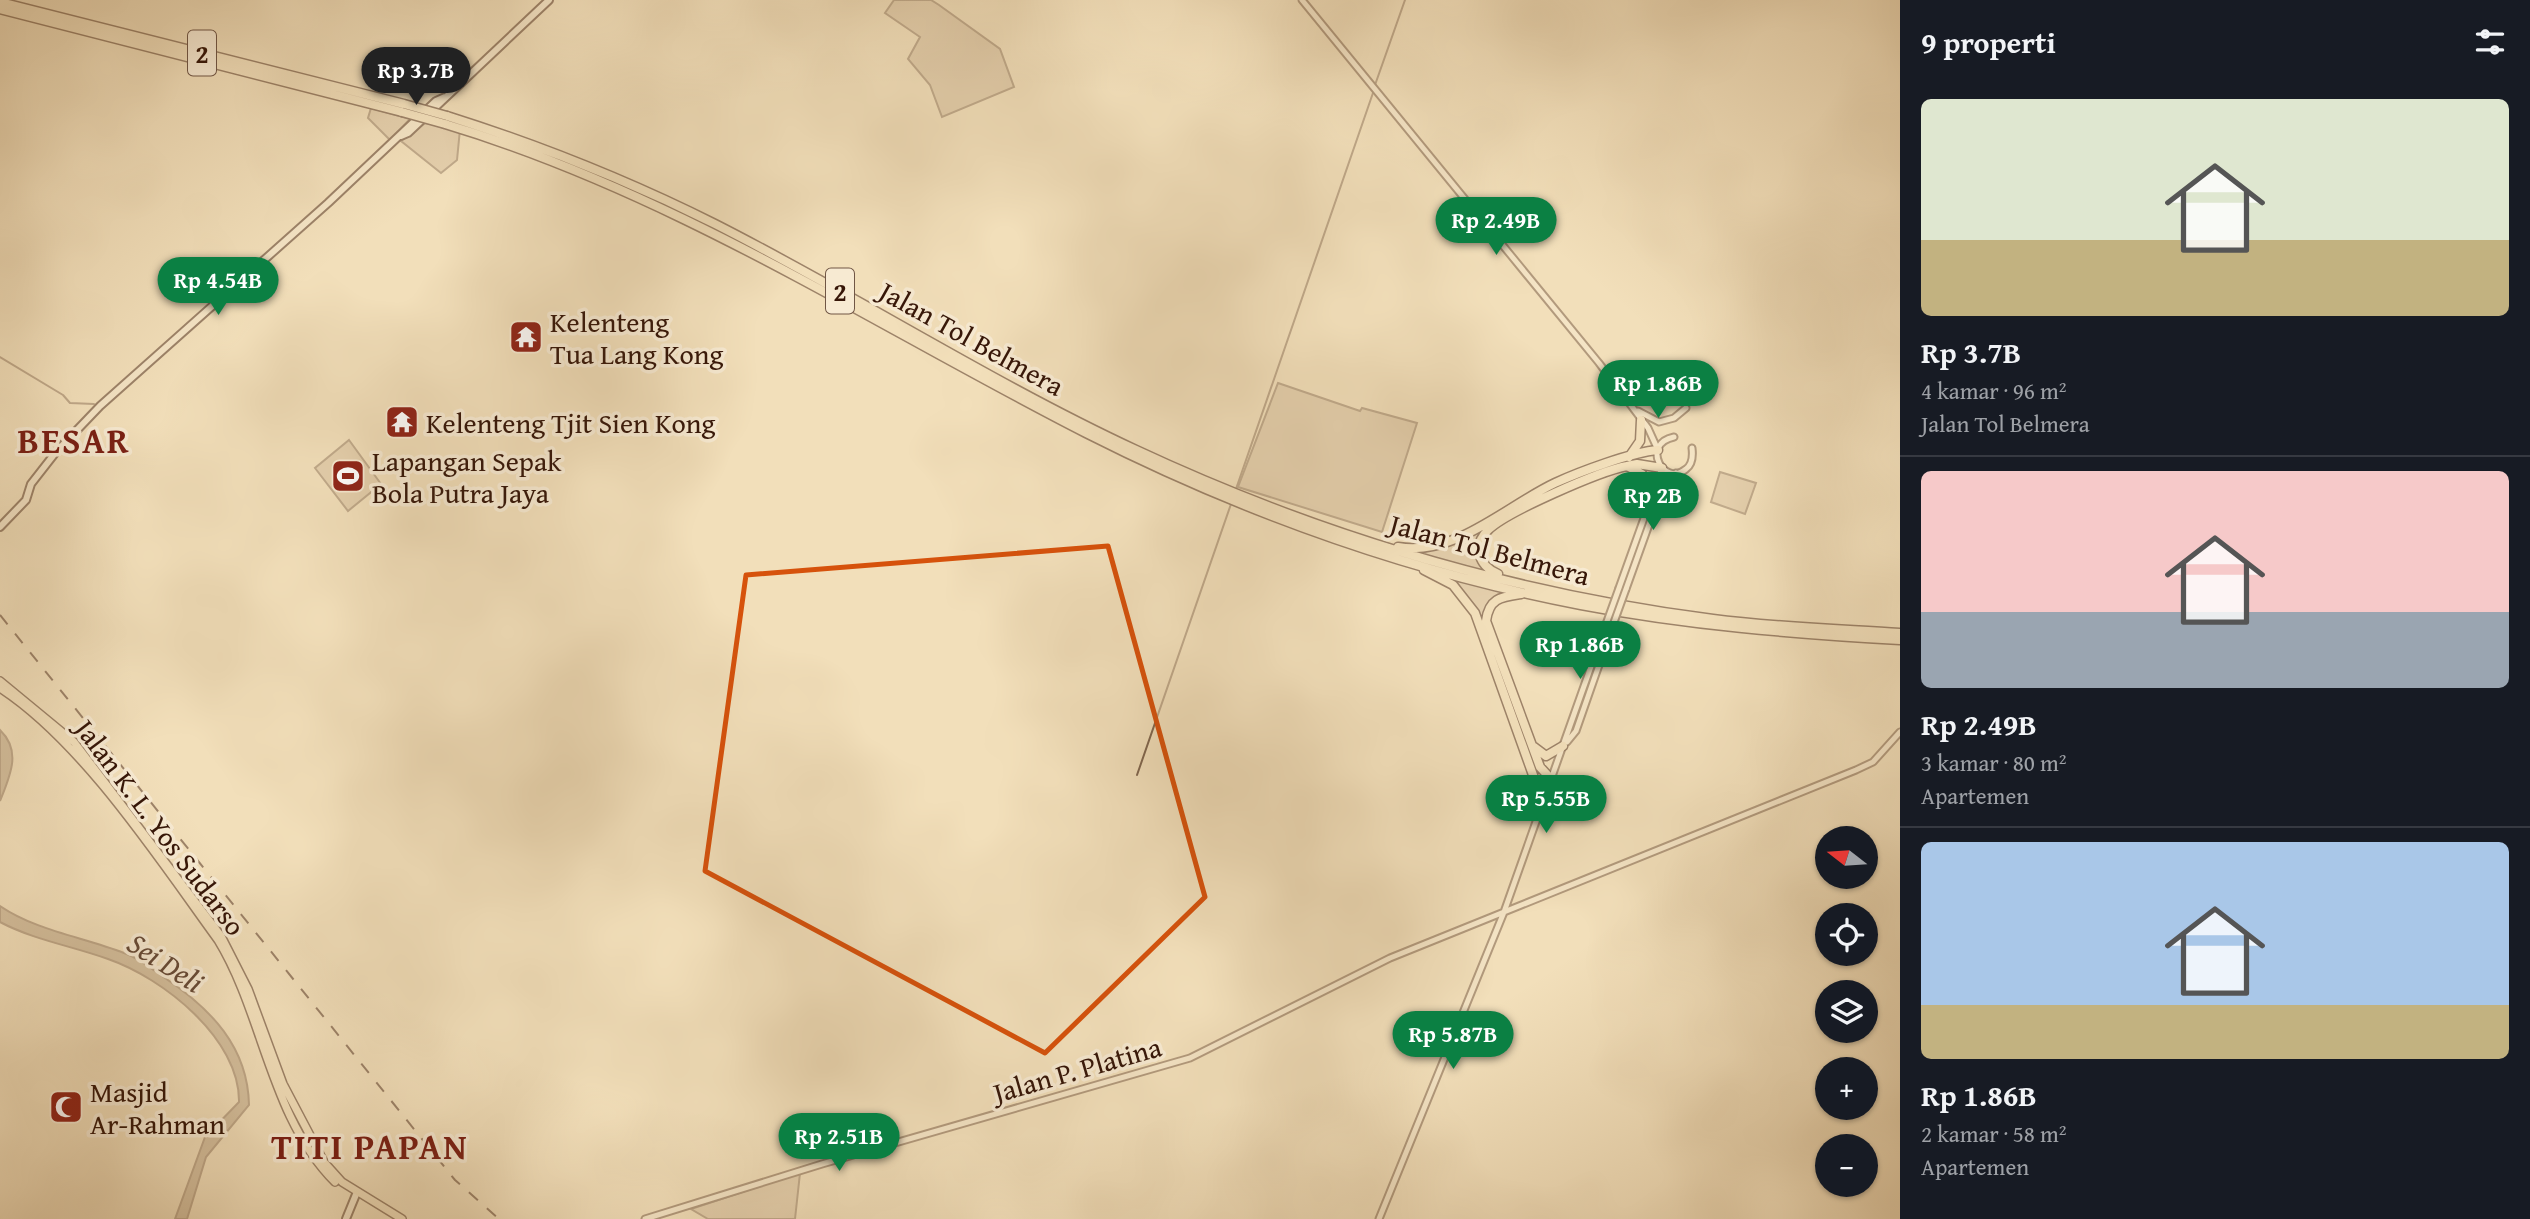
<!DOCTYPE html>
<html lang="id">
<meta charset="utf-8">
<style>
:root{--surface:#171b24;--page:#20242c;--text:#f1f3f6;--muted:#9ea1a6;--line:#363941;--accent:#0b8043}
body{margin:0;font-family:"Gentium Book Plus",serif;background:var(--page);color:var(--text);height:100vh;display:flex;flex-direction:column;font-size:26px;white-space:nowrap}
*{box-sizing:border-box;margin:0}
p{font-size:23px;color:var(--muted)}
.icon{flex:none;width:38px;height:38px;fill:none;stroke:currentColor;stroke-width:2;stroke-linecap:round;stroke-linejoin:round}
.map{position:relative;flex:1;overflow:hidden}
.details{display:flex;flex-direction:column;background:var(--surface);width:630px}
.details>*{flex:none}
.needle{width:46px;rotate:287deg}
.buttons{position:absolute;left:1815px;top:826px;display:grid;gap:14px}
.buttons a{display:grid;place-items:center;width:63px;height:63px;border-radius:50%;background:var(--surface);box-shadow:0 2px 5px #0004;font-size:35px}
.price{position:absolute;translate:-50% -60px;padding:0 16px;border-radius:24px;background:var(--accent);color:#fff;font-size:23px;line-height:46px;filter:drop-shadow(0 2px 4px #0008)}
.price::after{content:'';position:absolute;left:50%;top:42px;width:21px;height:16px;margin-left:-10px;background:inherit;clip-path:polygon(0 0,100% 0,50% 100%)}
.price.current{background:#222;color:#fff}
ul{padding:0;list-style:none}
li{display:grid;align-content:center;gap:14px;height:371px;padding:0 21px}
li+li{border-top:2px solid var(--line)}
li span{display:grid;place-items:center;height:217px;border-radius:10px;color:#555}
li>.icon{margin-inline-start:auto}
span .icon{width:126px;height:126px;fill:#fffc;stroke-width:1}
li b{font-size:30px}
h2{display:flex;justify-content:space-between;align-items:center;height:84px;padding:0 21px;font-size:30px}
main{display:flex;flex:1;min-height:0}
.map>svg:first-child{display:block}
.green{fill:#d2bd9c;stroke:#846a52;stroke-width:2}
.water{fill:#b29b7d;stroke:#80664e;stroke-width:2}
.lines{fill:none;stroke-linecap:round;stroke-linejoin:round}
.stream{stroke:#80664e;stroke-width:2}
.tertiary-casing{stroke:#654834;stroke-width:9}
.secondary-casing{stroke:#361608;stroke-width:10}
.trunk-casing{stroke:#361608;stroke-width:10}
.motorway-casing{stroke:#361608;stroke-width:11}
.tertiary{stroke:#f7ead2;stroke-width:5}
.secondary{stroke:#f7ead2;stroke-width:6}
.trunk{stroke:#f2dfba;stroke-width:7}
.motorway{stroke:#f2dfba;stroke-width:8}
.rail{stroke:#361608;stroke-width:2;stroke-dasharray:12 12;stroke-linecap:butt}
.tertiary-bridge-casing{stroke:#654834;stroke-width:9;stroke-linecap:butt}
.motorway-bridge-casing{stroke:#361608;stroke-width:11;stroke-linecap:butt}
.tertiary-bridge{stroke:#f7ead2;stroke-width:5}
.motorway-bridge{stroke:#f2dfba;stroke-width:8}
.marked{fill:none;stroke:#d6520c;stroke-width:5;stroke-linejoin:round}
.labels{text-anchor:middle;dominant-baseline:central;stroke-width:7;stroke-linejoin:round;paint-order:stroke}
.shield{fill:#f7ead2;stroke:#705645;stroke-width:2}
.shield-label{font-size:26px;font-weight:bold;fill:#361608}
.poi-label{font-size:28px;fill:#361608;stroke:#f7ead2;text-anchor:start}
.street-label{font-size:28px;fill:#361608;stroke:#f7ead2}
.water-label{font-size:30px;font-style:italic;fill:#684b37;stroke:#f7ead2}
.district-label{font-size:35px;font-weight:bold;letter-spacing:2px;fill:#7a1f14;stroke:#f7ead2}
</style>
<main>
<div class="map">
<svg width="1900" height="1219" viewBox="0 0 1900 1219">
<rect width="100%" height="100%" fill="#f2dfba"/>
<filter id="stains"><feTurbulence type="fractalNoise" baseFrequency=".00286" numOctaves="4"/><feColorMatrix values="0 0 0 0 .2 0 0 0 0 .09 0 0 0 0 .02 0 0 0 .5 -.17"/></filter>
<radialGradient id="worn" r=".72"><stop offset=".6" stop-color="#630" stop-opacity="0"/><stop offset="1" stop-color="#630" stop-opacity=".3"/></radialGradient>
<path class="green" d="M894,0H931L939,5L1000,49L1014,87L942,117L930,85L908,59L920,37L885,13Z
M371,108L410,119L390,140L368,118Z
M425,123L460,129L457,160L441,173L401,141Z
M1278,383L1360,411L1362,408L1417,423L1382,532L1238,487Z
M349,440L381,484L348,511L315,468Z
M1720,472L1756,483L1745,514L1711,502Z
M1490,525L1475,552L1478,562L1487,573L1412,552Z
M1445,577L1501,590L1503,593L1487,605L1482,624L1466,595Z
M800,1173L795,1219H708L691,1209Z"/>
<path class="water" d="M0,730C22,751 10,776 0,801Z
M0,906C37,931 83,937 124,953C139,958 152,969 165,978C211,1009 248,1047 249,1105L206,1157L187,1219H175L205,1137L239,1102C240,1039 163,978 108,959C72,946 34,940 0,922Z"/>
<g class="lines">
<path class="stream" d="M1375,85L1405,0
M0,357L63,395L70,403L94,404
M1236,489L1374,90
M1137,775L1231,504"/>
<defs>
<path id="tertiary" d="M1302,0L1599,363L1648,428L1658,450
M1638,411L1659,422L1674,418L1686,408
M1674,437C1640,444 1664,488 1686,469C1693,464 1693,456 1692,448
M1619,588L1662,468
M1626,589L1660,494L1676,473
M1567,742L1576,731L1613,625
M645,1219L822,1164L1190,1058L1390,958L1856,770L1873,762L1900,732
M1379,1219L1504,912L1606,624"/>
<path id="secondary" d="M401,136L408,133L549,0
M0,527L26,500L31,484L56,452L100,406L328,203L436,101L445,97
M346,1219L357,1192"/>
<path id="trunk" d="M0,681L74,742L221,936L248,989L283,1084L324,1162L342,1182L402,1219
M0,688C83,742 159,859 218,940C264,1015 270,1117 335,1182"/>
<path id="motorway" d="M0,2L404,104
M0,9L402,112
M447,116C539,145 629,181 715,224C857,296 992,383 1136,450C1318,535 1513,593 1713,619C1775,627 1837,629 1900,633
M445,124C675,193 874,325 1086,433C1242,512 1409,572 1581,605C1686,625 1793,634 1900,640
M1629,457L1640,441L1641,420
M1627,466L1637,464L1662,468
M1398,547C1455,557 1506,506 1555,483C1579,472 1632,452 1658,450
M1424,570L1453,585L1475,613L1543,803
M1498,574C1489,570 1482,565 1480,555C1477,545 1481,537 1488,530C1506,512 1600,471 1627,466L1642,474L1646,480V513
M1521,594C1501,597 1489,598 1486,621L1540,767L1552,780
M1534,747L1546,756L1563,746"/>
</defs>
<use href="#tertiary" class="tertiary-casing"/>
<use href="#secondary" class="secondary-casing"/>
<use href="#trunk" class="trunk-casing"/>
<use href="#motorway" class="motorway-casing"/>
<use href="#tertiary" class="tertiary"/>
<use href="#secondary" class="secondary"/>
<use href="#trunk" class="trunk"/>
<use href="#motorway" class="motorway"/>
<path class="rail" d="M0,615L455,1180L499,1219"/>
<defs>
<path id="tertiary-bridge" d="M1606,624L1619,588
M1613,625L1626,589"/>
<path id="motorway-bridge" d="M404,104L447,116
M402,112L445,124"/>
</defs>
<use href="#tertiary-bridge" class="tertiary-bridge-casing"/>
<use href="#motorway-bridge" class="motorway-bridge-casing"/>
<use href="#tertiary-bridge" class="tertiary-bridge"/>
<use href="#motorway-bridge" class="motorway-bridge"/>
</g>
<path d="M0 0H1900V1219H0ZM1108,546L1205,897L1045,1053L705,871L746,575Z" fill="#f2dfba" fill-opacity=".55" fill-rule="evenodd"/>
<path class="marked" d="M1108,546L1205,897L1045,1053L705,871L746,575Z"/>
<defs>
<symbol id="temple-square" viewBox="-11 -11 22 22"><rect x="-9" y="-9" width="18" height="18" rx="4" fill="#8f2418" stroke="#f7ead2"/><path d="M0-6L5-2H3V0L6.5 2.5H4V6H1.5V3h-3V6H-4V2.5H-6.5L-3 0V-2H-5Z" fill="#fff"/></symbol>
<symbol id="stadium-square" viewBox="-11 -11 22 22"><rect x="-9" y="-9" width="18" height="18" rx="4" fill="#8f2418" stroke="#f7ead2"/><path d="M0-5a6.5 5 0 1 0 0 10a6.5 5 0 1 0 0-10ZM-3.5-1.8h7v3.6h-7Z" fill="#fff"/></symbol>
<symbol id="mosque-square" viewBox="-11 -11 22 22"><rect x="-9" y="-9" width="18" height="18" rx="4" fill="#8f2418" stroke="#f7ead2"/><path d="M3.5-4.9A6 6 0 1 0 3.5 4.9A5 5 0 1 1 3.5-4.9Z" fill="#fff"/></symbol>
</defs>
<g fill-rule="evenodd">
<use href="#temple-square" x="507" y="318" width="38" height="38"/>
<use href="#temple-square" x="383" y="403" width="38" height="38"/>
<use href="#stadium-square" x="329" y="457" width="38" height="38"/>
<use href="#mosque-square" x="47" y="1088" width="38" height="38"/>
</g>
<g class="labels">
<g class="shield">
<rect x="188" y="30.5" width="28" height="45" rx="5"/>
<rect x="826" y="268.5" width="28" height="45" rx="5"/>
</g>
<g class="shield-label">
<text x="202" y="53">2</text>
<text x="840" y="291">2</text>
</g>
<g class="poi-label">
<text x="550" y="321">Kelenteng<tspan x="550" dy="32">Tua Lang Kong</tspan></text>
<text x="426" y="422">Kelenteng Tjit Sien Kong</text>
<text x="372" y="460">Lapangan Sepak<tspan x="372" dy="32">Bola Putra Jaya</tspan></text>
<text x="90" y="1091">Masjid<tspan x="90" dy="32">Ar-Rahman</tspan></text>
</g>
<g class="street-label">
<text transform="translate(972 338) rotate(29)">Jalan Tol Belmera</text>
<text transform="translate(1490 549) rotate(15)">Jalan Tol Belmera</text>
<text transform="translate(161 827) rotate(53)">Jalan K. L. Yos Sudarso</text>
<text transform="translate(1077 1069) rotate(-16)">Jalan P. Platina</text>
</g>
<g class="water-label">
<text transform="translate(166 962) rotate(33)">Sei Deli</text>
</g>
<g class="district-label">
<text x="74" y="440">BESAR</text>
<text x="370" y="1146">TITI PAPAN</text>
</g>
</g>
<rect width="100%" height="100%" filter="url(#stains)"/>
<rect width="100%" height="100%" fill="url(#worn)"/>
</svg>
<div class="buttons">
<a><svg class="needle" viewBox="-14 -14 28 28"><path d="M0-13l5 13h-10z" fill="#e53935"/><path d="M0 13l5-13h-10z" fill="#9ea1a6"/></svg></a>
<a><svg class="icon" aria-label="locate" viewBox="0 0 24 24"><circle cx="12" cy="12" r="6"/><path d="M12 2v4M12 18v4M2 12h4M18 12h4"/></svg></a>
<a><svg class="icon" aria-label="layers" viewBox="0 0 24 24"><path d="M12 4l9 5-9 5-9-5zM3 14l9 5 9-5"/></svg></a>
<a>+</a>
<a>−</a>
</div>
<b class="price current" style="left:416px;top:107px">Rp 3.7B</b>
<b class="price" style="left:1496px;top:257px">Rp 2.49B</b>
<b class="price" style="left:218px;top:317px">Rp 4.54B</b>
<b class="price" style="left:1658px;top:420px">Rp 1.86B</b>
<b class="price" style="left:1653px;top:532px">Rp 2B</b>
<b class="price" style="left:1580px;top:681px">Rp 1.86B</b>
<b class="price" style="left:1546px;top:835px">Rp 5.55B</b>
<b class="price" style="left:1453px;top:1071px">Rp 5.87B</b>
<b class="price" style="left:839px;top:1173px">Rp 2.51B</b>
</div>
<section class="details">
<h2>9 properti<svg class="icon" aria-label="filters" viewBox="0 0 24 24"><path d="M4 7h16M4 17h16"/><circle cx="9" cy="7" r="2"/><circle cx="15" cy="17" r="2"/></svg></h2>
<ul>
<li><span style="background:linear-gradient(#dfe7d0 65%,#c2b280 0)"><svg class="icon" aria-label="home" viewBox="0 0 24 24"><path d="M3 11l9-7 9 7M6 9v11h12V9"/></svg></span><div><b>Rp 3.7B</b><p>4 kamar · 96 m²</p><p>Jalan Tol Belmera</p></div></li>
<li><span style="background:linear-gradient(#f6c9c9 65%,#9aa5b1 0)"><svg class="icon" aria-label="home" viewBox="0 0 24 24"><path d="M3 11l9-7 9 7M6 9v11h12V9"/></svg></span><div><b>Rp 2.49B</b><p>3 kamar · 80 m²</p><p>Apartemen</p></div></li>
<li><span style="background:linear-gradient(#a9c7e8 75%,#c2b280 0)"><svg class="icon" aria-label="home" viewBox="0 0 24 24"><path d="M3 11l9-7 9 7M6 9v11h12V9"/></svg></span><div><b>Rp 1.86B</b><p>2 kamar · 58 m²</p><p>Apartemen</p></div></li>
</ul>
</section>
</main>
